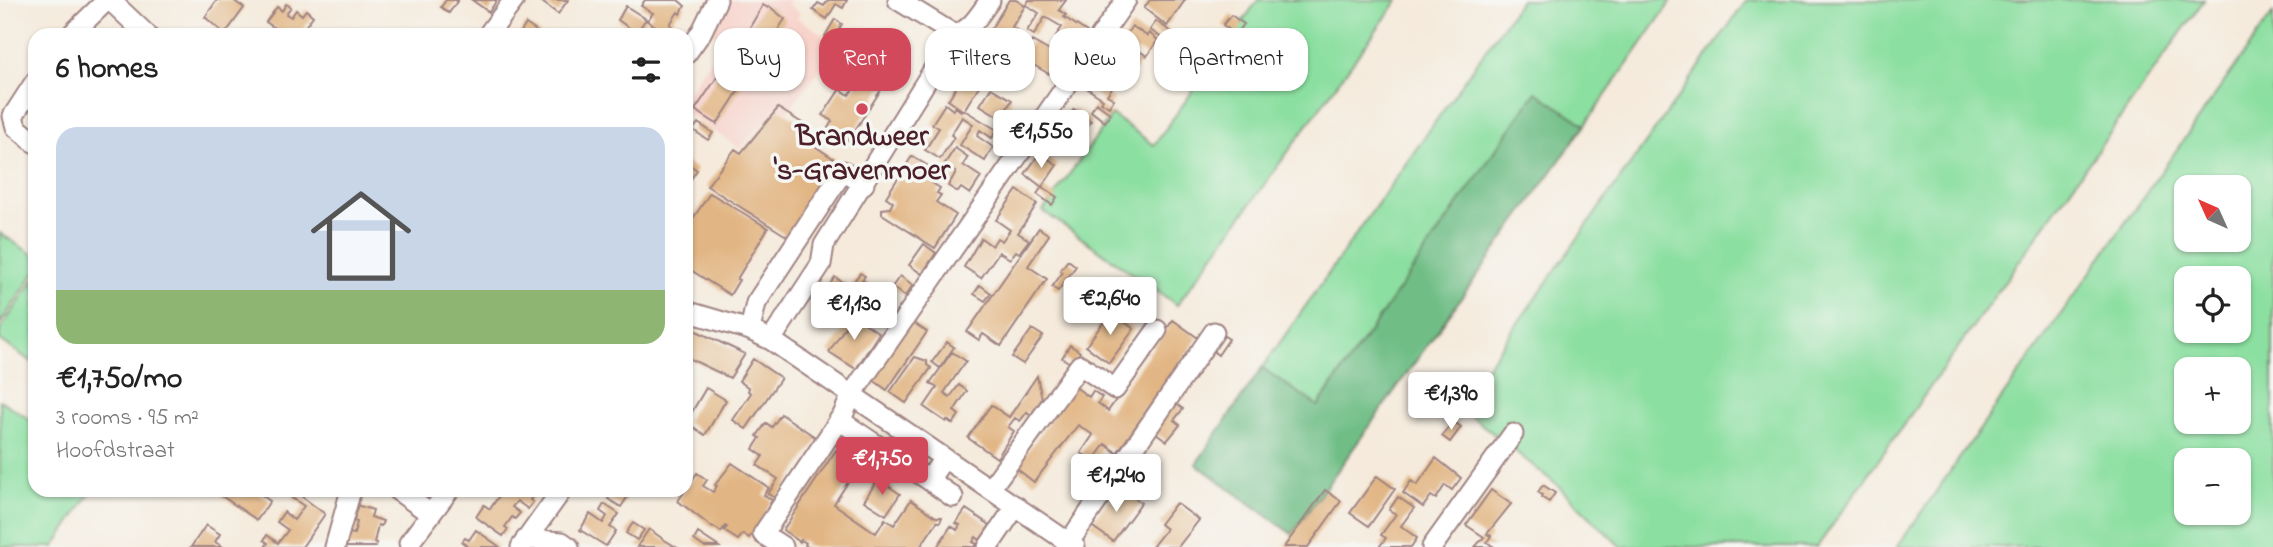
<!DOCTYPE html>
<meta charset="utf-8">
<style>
:root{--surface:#fff;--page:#f6f6f6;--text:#222;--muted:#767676;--accent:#d1495b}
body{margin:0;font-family:"Indie Flower",sans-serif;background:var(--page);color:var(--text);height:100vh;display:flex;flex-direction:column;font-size:26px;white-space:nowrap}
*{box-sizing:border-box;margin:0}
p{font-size:23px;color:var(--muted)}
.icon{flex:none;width:38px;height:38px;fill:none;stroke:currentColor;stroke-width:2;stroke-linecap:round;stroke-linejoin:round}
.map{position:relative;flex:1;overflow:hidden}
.drawer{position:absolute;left:28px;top:28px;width:665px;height:469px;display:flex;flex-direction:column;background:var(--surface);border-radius:21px;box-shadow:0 2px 5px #0004}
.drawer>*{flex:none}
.hud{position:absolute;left:714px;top:28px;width:665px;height:63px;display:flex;gap:14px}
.needle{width:46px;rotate:315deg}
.controls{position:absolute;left:2174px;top:175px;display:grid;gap:14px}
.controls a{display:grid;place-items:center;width:77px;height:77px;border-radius:14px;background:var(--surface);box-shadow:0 2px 5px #0004;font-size:35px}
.price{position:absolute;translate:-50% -60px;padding:0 16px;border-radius:7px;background:#fff;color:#222;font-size:23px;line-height:46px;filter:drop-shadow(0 2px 4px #0008)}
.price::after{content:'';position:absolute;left:50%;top:42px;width:21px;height:16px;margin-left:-10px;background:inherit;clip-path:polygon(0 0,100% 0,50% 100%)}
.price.on{background:var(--accent);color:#fff}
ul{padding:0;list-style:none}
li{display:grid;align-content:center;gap:14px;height:371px;padding:0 28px}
li span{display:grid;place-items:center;height:217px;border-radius:21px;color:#555}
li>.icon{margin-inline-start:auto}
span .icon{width:126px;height:126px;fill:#fffc;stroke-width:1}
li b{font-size:30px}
h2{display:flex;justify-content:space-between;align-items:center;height:84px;padding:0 28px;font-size:30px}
.chip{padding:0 24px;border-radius:21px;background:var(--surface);box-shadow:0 2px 5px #0004;font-size:24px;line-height:63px}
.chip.on{background:var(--accent);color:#fff}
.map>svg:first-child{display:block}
.built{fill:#f7d1c9}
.green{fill:#8bdfa0;stroke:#6a7f66;stroke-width:2;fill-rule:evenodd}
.forest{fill:#70be86;stroke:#5d6e58;stroke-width:2}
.building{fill:#e2b684}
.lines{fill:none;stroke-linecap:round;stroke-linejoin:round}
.minor-casing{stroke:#a08483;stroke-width:23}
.minor{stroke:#fff;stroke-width:19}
.poi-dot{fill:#d1495b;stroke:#f6f6f2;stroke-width:2.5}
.labels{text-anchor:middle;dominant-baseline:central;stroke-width:7;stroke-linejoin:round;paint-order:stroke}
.poi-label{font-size:30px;font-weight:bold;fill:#4a1f2b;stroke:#f6f6f2}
</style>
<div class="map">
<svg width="2273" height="547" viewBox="0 0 2273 547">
<rect width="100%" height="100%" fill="#f6f6f2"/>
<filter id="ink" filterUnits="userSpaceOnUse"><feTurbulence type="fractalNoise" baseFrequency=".0143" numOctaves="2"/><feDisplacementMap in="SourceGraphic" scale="14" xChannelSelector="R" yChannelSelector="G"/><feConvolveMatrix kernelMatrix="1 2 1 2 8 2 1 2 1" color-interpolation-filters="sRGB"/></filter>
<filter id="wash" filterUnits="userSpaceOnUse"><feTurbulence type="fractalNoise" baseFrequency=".00686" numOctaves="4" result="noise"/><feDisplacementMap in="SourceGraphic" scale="28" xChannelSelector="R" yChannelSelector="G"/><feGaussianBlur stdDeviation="1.57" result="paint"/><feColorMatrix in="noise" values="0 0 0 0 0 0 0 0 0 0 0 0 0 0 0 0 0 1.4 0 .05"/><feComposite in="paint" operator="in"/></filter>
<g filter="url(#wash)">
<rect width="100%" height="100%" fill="#f5eadb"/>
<path class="built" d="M730,0H789L787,4L800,13L797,18L836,43L817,73L787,112L777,106L740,149L686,112V96L723,40L710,31Z"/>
<path class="green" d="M1258,0H1398L1177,305L1043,211L1112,115L1154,145Z
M1521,0H1672L1585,125L1536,93L1317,407L1262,368Z
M1747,0H2204L1817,547H1621L1557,485L1459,406Z
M2273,13V547H1897ZM2186,187H2238V240H2186ZM2186,278H2238V331H2186ZM2186,369H2238V422H2186ZM2186,460H2238V513H2186Z
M0,233L35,256V272L0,324Z
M35,278V364L0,340V330Z
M0,400L35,423V490H92L54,547H0Z"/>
<path class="forest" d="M1536,92L1585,125L1292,534L1196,464L1262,368L1318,406Z"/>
<g id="blocks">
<path class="building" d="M217,0H233L244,8L225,34L205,17Z
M446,0H458L449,13L441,7Z
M472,0H497L489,12Z
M543,0H568L558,14L542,2Z
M645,0H678L685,6L680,14L678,12L670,24L672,26L667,33L647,21L653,13L641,6Z
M828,0H847L843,8L836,4L827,19L813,10L818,3L824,6Z
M1009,0H1016L1025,6L1012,27L1017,30L1013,37L1028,47L1032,41L1060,57L1049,74L986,37Z
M1029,0H1066L1059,10L1066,15L1064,17L1087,32L1082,40L1079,38L1073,47L1056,36L1062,27L1045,17L1034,35L1027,31L1039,13L1026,5Z
M1150,0H1185L1167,26L1144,8Z
M286,4L291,7L286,14L291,17L296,10L302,15L306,10L313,16L299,35H285L266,22L277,7L282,11Z
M763,5L768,8L769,6L785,19L717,124L695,110L724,67L719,63L735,39L741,42Z
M626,6L646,19L641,26L644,28L640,35H628L632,30L618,20Z
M1231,15L1244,24L1236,35L1223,25Z
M835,19L842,24L833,40L825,36Z
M1156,21L1174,34L1168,42L1150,30Z
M526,24L542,35H519Z
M1132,26L1147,36L1149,33L1158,40L1147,56L1138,50L1132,58L1139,63L1134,71L1127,66L1128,63L1113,53Z
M880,37L896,47L879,73L881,74L878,77L886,82L848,141L828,128L832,121L823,115L840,89L849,95L865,70L861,67Z
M985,39L1005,52L1002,57L1015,64L1012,68L1017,71L1010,81L1001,75L999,78L992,74L991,77L969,64Z
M1107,62L1121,73L1123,70L1131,75L1125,84L1118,79L1107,95L1114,99L1109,107L1101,102L1103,99L1088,89Z
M968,68L984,78L964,110L997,130L992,138L980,130L977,136L993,147L985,161L960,145L973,124L962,117L951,135L954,137L940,159L925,150L939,128L932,124L945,104L953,110L955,107L961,111L962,110L948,100Z
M991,88L1012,100L1001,118L980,105Z
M1096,103L1111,114L1105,122L1091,111Z
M778,108L807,126L800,136L837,161L788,237L707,186L735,149L741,153Z
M1074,109L1091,121L1073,146L1056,134Z
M698,123L713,133L708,140L693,130Z
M955,148L968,157L963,165L981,177L970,194L961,188L958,192L948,186L956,172L944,165Z
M1040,153L1057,165L1042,187L1025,174Z
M912,156L936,171L929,181L940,188L937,193L941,195L936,202L956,215L935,248L882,214V209L890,208L893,202L886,197Z
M686,162L697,170L686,186Z
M1042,187L1057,197L1052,205L1037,194Z
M1017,190L1037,204L1018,233L1029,240L1019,253L1016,251L1010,259L999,252L981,278L964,267L981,238L992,246L997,238L1002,241L1010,230L996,220Z
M710,193L768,228L737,279L739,280L730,295L686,267V229Z
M1039,228L1049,235L1028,266L1047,279L1001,346L983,334L979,340L967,332Z
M924,244L936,253L922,274L909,265Z
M1068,260L1076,266L1058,291L1052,287L1063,272L1060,271Z
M860,273L865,276L862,280L869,284L864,292L852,284Z
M900,276L913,285L905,296L892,287Z
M835,277L853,290L837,312L819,301Z
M980,285L991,293L985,301L974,294Z
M1111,312L1134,329L1109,363L1086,346Z
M853,315L879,333L856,369L829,352Z
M908,319L927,332L887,390L869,377Z
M1173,320L1198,338L1117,453L1105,444L1093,461L1081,453L1093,435L1078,425L1034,482L1016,468L1074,386L1089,397L1093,391L1102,397L1098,403L1108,411Z
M686,326L745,354L730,378L686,357Z
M1032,329L1043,336L1023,364L1012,357Z
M1221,334L1229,339L1218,355L1210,349Z
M947,342L954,347L940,368L932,362Z
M1070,345L1080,352L1072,364L1062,358Z
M952,352L966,361L944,393L950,397L959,385L967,391L954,411L959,415L953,424L947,420L946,422L924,407L937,388L930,383Z
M915,357L927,361V365L931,368L906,403L890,392Z
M753,359L781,378L746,429L733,420L751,393L748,391L749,388L739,381Z
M1037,376L1042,399L1031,415L1027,412L1020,421L1015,418L1008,427L1014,431L997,458L968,438L991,405L1009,417Z
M706,388L726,400L705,435L686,422Z
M1172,401L1183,409L1174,420L1180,425L1167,441L1152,430Z
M781,414L818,439L777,499L768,494L778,479L757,465L763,456L753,449L760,438L757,436L766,423L772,427Z
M1453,421L1461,427L1450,442L1442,436Z
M836,450L852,462L851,464L857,468L834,504L876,533L885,519L894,525L911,500L936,517H942L940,522H937L920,547H808L805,545L806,543L801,540L800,542L783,530Z
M1436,458L1461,478L1452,490L1445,485L1436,499L1431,496L1423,507L1403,493L1411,481L1417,485Z
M732,463L769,488L764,495L772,500L755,532L754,531L749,538L743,534L738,540L724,531L727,527L725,526L721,532L714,527L713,528L678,501L697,473L707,480L703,486L713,492L717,486L715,485Z
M1377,476L1395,489L1369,526L1350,513Z
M878,479L900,494L886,515L864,501Z
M1543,485L1555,493L1549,502L1541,497L1542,495L1538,492Z
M1118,486L1141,503L1113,541L1090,525Z
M213,490H254L270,501L257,520Z
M503,490L507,492L508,490H537L530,500L533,502L528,509L517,501L512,507L520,513L515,519L512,517L505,527L508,529L503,536L476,517L484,505L490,509Z
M614,490H626L630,493L621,507L608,499Z
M1325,490L1341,501L1308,547H1284Z
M1491,490L1511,504L1487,534L1491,536L1487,542L1494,547H1475L1484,537L1466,525Z
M297,493L325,514L302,547H265L268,543L264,540L267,535L278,543L288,530L277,522L284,512L294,520L304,506L292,498Z
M1398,497L1414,508L1401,526L1417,538L1411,547H1379L1386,538L1381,535L1396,514L1389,510Z
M1176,503L1199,520L1178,547H1152L1166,529L1160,524Z
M604,504L619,514L610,527L616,531L606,546L580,530L590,514L603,523L607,516L600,511Z
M356,505L373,510L371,517L383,521L381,526L378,525L374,543H376L375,547H346L347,536L350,533L354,534L357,522L353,521L355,517L353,516Z
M966,509L990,525L980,540L976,537L973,542L977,544L975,547H937L951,526L957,530L960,525L956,523Z
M633,523L644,530L637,540L626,533Z
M206,525L220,534L215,542L223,547H191Z
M649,529L663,539L676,547H637Z
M476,530L500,547H464L466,545L462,542L465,538L469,540Z
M698,533L719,547H704L694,540Z"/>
</g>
</g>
<g filter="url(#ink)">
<use href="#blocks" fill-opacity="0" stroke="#a08483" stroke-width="2"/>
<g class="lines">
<defs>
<path id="minor" d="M110,0L147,35
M898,0L955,35
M490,32L514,0
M71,35L107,0
M686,54L701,33L717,0
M35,82L13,116L16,127L35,143
M686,311L750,330L771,340L1075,547
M750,330L756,303L843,171L864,184
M771,340L821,264L824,245L955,35C972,29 980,14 990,0
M839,420L929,480
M944,458L929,480L953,497
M990,489L1080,365L1115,389L1157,330
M397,490L431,514
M526,539L562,542L569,547
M1069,542L1214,332
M409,543L449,490
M335,547L351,490
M521,547L562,490
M783,547L763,534L843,415L852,394L1126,0
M988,547L1016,506
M1432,547L1513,434"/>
</defs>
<use href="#minor" class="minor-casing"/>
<use href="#minor" class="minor"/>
</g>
</g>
<circle class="poi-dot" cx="862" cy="109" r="7"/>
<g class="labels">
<g class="poi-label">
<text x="862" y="138">Brandweer<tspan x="862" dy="34">'s-Gravenmoer</tspan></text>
</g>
</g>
</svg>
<div class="controls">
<a><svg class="needle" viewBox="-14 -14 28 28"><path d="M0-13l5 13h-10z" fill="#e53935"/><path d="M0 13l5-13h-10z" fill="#767676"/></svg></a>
<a><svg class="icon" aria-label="locate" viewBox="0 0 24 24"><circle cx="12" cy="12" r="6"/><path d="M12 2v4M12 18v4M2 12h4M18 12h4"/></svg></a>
<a>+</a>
<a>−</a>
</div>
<b class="price" style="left:1041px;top:170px">€1,550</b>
<b class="price" style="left:1110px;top:337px">€2,640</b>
<b class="price" style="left:854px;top:342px">€1,130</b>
<b class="price" style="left:1451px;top:432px">€1,390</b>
<b class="price on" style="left:882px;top:497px">€1,750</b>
<b class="price" style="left:1116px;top:514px">€1,240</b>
<div class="hud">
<a class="chip">Buy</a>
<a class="chip on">Rent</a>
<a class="chip">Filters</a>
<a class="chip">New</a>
<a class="chip">Apartment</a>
</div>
<section class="drawer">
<h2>6 homes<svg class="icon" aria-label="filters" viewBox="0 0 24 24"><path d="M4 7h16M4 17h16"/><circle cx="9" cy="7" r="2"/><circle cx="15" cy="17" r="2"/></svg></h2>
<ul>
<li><span style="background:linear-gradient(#c9d6e8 75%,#8fb573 0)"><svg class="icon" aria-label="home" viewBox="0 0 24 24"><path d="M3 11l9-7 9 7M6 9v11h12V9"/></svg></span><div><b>€1,750/mo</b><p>3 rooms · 95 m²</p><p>Hoofdstraat</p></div></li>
</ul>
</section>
</div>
